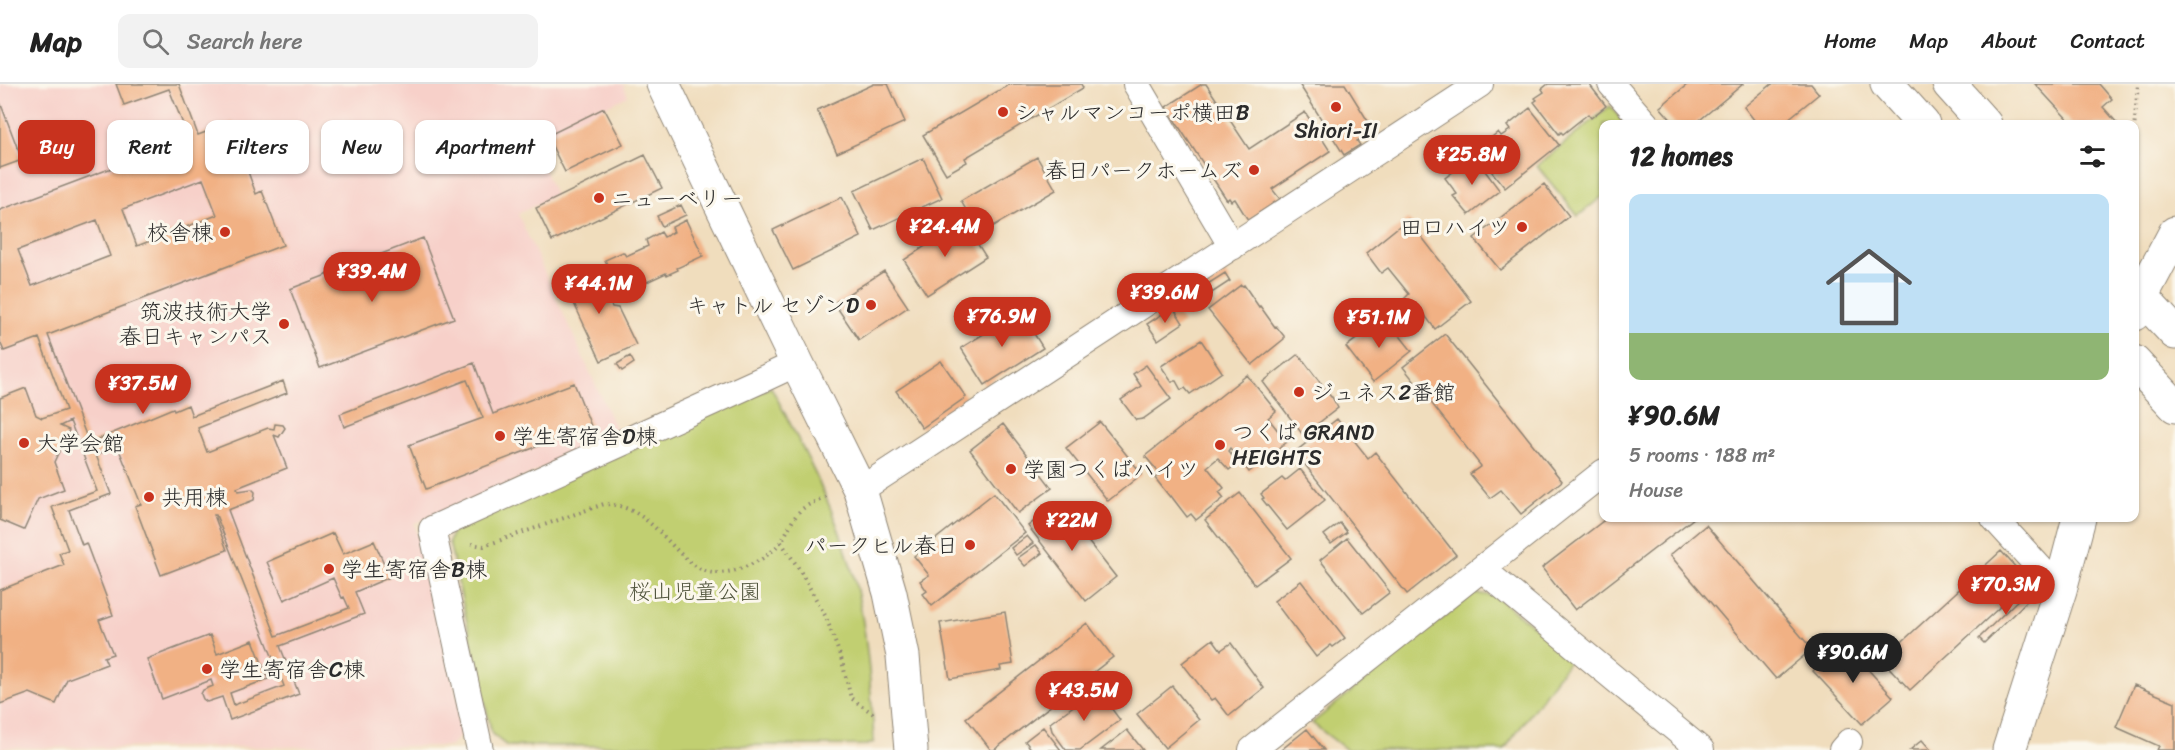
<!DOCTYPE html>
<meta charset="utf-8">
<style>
:root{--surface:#fff;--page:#f2f2f2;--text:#222;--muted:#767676;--line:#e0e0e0;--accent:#c8321e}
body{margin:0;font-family:Sriracha,"Klee One",sans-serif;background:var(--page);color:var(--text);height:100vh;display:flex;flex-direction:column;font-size:22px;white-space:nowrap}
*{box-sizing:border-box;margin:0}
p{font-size:20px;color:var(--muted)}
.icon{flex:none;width:33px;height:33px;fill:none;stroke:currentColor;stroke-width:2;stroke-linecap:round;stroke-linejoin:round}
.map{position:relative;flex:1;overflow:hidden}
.drawer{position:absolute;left:1599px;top:36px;width:540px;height:402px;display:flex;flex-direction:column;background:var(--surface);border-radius:12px;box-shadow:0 2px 4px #0004}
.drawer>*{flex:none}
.hud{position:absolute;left:18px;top:36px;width:570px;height:54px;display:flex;gap:12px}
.price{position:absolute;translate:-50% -51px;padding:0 14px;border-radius:21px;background:var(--accent);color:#fff;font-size:20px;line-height:39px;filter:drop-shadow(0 2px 3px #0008)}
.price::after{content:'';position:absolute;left:50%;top:36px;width:18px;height:14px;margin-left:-9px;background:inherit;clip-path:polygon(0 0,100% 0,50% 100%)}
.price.active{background:#222;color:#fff}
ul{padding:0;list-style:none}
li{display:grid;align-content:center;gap:12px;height:318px;padding:0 30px}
li span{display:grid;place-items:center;height:186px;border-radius:12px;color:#555}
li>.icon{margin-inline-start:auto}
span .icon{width:108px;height:108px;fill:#fffc;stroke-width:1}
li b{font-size:26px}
h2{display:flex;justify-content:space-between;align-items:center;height:72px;padding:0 30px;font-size:26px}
.pill{padding:0 21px;border-radius:12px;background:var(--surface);box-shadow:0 2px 4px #0004;font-size:21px;line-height:54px}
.pill.active{background:var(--accent);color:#fff}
header{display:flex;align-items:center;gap:36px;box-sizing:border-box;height:84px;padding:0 30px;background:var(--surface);border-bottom:2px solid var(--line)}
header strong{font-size:28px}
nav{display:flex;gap:33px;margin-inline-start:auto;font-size:21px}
.search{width:420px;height:54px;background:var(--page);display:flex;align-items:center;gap:15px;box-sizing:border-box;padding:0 21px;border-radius:12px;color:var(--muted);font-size:22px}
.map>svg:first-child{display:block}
.built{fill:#f7d0c9}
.green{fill:#c1cf71;stroke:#767d4e;stroke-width:1.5}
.building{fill:#f1b184;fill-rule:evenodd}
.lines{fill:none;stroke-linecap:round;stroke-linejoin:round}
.street-casing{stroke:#8e8474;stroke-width:28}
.secondary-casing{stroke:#8e8474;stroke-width:35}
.highway-casing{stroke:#8e8474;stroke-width:35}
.path{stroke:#8e8474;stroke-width:4;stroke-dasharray:1.5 4.5;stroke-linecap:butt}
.street{stroke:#fff;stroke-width:26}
.secondary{stroke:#fff;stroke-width:33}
.highway{stroke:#fff;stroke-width:33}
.poi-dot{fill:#c8321e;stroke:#fbf7ec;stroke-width:2}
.labels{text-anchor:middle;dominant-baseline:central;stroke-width:6;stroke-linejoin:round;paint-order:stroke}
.poi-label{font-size:22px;fill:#2b2b2b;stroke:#fbf7ec;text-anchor:start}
.park-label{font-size:22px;fill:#50543c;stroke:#fbf7ec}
</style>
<header>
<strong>Map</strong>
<div class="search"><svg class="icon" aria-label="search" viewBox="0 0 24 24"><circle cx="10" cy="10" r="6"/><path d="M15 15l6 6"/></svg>Search here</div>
<nav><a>Home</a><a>Map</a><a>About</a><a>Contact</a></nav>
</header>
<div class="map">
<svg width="2175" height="666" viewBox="0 0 2175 666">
<rect width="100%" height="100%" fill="#fbf7ec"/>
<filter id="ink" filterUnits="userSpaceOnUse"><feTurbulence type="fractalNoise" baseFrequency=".0167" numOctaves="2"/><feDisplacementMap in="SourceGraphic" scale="12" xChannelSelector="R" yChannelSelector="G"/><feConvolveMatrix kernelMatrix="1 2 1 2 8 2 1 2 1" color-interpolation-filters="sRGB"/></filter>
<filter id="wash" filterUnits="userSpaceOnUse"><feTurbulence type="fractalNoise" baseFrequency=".008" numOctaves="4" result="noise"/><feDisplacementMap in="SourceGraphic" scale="24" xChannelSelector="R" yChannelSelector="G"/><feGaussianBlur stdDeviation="1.35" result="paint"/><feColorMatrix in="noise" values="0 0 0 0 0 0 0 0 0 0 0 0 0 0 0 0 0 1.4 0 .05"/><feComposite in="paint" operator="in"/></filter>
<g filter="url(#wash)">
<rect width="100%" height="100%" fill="#f0ddbd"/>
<path class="built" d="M0,0H623L628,12L532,57L555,111L518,130L618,350L453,426L414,439L466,646L450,662L0,664Z"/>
<path class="green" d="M1610,22L1625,40H1604L1603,112L1578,132L1537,82Z
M771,303C800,358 830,414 848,473C866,528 871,600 874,658L867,661L507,662L492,650L449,458L453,446Z
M1474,509L1495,512L1572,573L1504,666H1347L1312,639Z"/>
<g id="blocks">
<path class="building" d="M116,0H179L198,51L233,38L251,84L247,85L256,110L262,107L283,161L48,251L89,359L173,324L174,327L188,321L192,332L283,297L287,309L198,344L207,368L268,344L274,345L275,340L283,341L285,344L279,353L274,351L287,384L237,404L238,407L252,405L255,408L254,416L228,426L276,552L349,524L344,513L342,514L333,494L284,516L267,478L333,449L343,470L374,457L390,493L355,508L364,530L280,562L299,610L230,636L222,613L207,618L203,615L201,610L203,606L213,602L211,596L162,615L147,575L210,551L217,570L253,556L268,595L230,609L234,621L284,602L216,431H214L227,466L161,491L135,422L141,420L118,363L96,371L111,410L69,426L82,461L86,459L113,531L99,536L113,570L104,573L107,580L67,595L56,620L30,609L0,620V506L64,481L59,469L68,466L52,423L97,407L70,337L60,342L69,346L54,378L64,405L38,415L24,446L0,436V314L26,304L36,331L42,334L66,326L39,254L4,267L0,258V126L189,55L169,5L124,21ZM203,95L217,131L137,162L123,125ZM97,136L110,172L32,202L18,166Z
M874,0H888L905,38L837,69L817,26Z
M1010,0H1081L1083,4L965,74L967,78L946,90L923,51Z
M1202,0H1206L1249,65L1305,28L1330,67L1272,105L1280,115L1248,136L1235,115L1231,117L1229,114L1227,116L1166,23Z
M1299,0H1345L1374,47L1357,57L1360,61L1344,71Z
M1548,0H1589L1606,22L1591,34L1588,30L1563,50L1561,48L1559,50L1534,18L1537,16L1535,14L1544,8L1542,5Z
M1688,0H1743L1695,40H1675L1660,23Z
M1772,0H1811L1819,10L1782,40H1753L1755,37L1744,23Z
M2035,0H2099L2112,15L2103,23L2118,40H2072Z
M0,18L22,76L0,84Z
M604,24L623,60L565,88L547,52Z
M1530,24L1559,61L1505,104L1475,67L1498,48L1501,52L1510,46L1507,42Z
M645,71L662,104L552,157L536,124Z
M1474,72L1500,107L1469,131L1453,112L1457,110L1445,94Z
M1037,73L1056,106L980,150L961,117Z
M923,74L942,114L873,146L854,107Z
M1544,100L1569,132L1500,186L1474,154Z
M842,113L861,153L793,186L773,146Z
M681,121L686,131L662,142L657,132Z
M1408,135L1471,217L1435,245L1424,230L1418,234L1404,215L1409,210L1388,184L1381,189L1366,169Z
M686,136L703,172L677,184L678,186L667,191L666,189L619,211L615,202L617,201L605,176L623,168L626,172L648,162L646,156L661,148L664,153L674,148L672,143Z
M963,137L986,173L927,211L904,176Z
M423,154L454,234L320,284L290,205Z
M598,183L605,198L601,200L612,223L618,224L636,261L601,277L564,198Z
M884,187L908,223L859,256L834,219Z
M1225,189L1230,197L1201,216L1195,208Z
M1241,201L1243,202L1244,201L1259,223L1260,222L1275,243L1276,242L1284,252V255L1252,281L1208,226Z
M1173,223L1183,239L1158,256L1147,240Z
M1020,227L1043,264L985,301L961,264Z
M1385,233L1412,267L1373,298L1346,263Z
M1445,250L1562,397L1521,430L1501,406L1490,414L1470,390L1481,382L1403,283Z
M1201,256L1222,288L1190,310L1185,304L1181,306L1176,297H1171L1161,282Z
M1297,271L1300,272L1331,313H1332L1338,324L1303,351L1263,298Z
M630,272L634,279L622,287L617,280Z
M941,277L966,313L922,344L896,307Z
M474,279L493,330L574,299L591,342L426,405L409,361L483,334L467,296L344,343L340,330Z
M1146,281L1171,315L1143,335L1136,336L1121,316L1141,302L1133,290Z
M1247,291L1276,327L1268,334L1287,358L1249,388L1230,364L1228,367L1238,379L1229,386L1218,374L1207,383L1224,404L1219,408L1224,414L1196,436L1191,430L1187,433L1171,412L1170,413L1155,394L1160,390L1145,372Z
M1337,335L1368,374L1375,368L1456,471L1407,510L1295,368Z
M1100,338L1142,390L1108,417L1066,364Z
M1003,340L1052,404L1018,429L970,366Z
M1300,385L1325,416L1287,446L1262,415L1264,414L1261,410L1282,394L1285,397Z
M994,409L1025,449L932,522L923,510L927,507L920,497L929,491L914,472Z
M1240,409L1291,474L1255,501L1205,436Z
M1058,419L1116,493L1086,517L1028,442Z
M1607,434H1694L1575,526L1542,484Z
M1340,439L1347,448L1331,460L1324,451Z
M1706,441L1812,565L1776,595L1670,471Z
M1027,452L1033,459L1016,471L1011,464Z
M1347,454L1390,508L1363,529L1320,476Z
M1036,461L1042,469L1025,482L1018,474Z
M2001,467L2028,497L1910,606L1882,576Z
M1301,497L1345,554L1333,563L1331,561L1316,573L1274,517Z
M2029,505L2034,510L1984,559L1979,554Z
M1005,528L1013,580L1000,582L1001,586L950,595L940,539Z
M1087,539L1113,573L994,666H991L966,634Z
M1213,555L1221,566L1231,559L1264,604L1229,632L1215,614L1211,616L1182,579Z
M1844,559L1893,613L1862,640L1813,587Z
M2134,601L2175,618V666H2157L2159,662L2116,643Z
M1172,602L1199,636L1165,664L1137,630Z
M1097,605L1120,636L1080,666H1066L1052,647L1050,639Z
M1043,643L1061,666H1032L1025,657Z
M1307,645L1324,666H1281Z
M1127,646L1143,666H1101Z
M1922,656L1931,666H1910Z"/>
</g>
</g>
<g filter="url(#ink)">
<use href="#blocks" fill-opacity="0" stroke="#8e8474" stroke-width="1.5"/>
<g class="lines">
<defs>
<path id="street" d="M1136,0L1232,163
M1611,0L1646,40
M860,406L1480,0
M1994,434L2060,506
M1482,485L1701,666
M480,666L432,445L763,295L797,279
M1252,666L1604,388
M1842,666L1849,658"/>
<path id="secondary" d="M663,0L797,279L860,406L890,509L903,572L911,666
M2134,230L2141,213L2175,149
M2009,666L2060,506L2079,434"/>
<path id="highway" d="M1887,0L1923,40
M1949,0L1985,40
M2134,205L2175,249
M2134,278L2175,322"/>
</defs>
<use href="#street" class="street-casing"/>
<use href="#secondary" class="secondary-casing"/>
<use href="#highway" class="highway-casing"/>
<path class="path" d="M2134,46L2138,0
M781,458L799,485L826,533L842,577L851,614L875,631
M471,460L484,462L604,420C660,421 677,490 718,489C740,488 769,475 782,456C788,447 791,437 799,428C805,421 818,417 826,412"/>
<use href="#street" class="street"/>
<use href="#secondary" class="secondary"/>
<use href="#highway" class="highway"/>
</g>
</g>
<g class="poi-dot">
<circle cx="1336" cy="23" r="6"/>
<circle cx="1003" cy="28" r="6"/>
<circle cx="1254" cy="86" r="6"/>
<circle cx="599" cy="114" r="6"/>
<circle cx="1522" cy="143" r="6"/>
<circle cx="225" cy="148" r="6"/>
<circle cx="871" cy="221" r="6"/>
<circle cx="284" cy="240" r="6"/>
<circle cx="1299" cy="308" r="6"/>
<circle cx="500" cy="352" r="6"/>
<circle cx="24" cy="359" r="6"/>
<circle cx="1220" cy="361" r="6"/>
<circle cx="1011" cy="385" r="6"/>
<circle cx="149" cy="413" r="6"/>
<circle cx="970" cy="461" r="6"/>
<circle cx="329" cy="485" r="6"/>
<circle cx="207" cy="585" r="6"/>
</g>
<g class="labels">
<g class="poi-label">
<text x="1015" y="28">シャルマンコーポ横田B</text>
<text x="1336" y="46" text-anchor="middle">Shiori-II</text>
<text x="1242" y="86" text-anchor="end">春日パークホームズ</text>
<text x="611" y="114">ニューベリー</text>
<text x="1510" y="143" text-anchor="end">田口ハイツ</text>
<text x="213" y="148" text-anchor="end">校舎棟</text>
<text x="859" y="221" text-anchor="end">キャトル セゾンD</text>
<text x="272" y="227" text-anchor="end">筑波技術大学<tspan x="272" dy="25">春日キャンパス</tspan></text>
<text x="1311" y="308">ジュネス2番館</text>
<text x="1232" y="348">つくば GRAND<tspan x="1232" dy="25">HEIGHTS</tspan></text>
<text x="512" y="352">学生寄宿舎D棟</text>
<text x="36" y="359">大学会館</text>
<text x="1023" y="385">学園つくばハイツ</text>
<text x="161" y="413">共用棟</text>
<text x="958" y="461" text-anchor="end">パークヒル春日</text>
<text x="341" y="485">学生寄宿舎B棟</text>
<text x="219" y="585">学生寄宿舎C棟</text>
</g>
<g class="park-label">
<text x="695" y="507">桜山児童公園</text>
</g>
</g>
</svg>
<b class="price" style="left:1472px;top:102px">¥25.8M</b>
<b class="price" style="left:945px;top:174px">¥24.4M</b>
<b class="price" style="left:372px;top:219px">¥39.4M</b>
<b class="price" style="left:599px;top:231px">¥44.1M</b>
<b class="price" style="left:1165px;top:240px">¥39.6M</b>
<b class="price" style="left:1002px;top:264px">¥76.9M</b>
<b class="price" style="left:1379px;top:265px">¥51.1M</b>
<b class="price" style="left:143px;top:331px">¥37.5M</b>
<b class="price" style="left:1072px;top:468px">¥22M</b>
<b class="price" style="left:2006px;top:532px">¥70.3M</b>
<b class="price active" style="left:1853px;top:600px">¥90.6M</b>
<b class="price" style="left:1084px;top:638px">¥43.5M</b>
<div class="hud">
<a class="pill active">Buy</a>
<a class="pill">Rent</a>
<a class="pill">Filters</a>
<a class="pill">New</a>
<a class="pill">Apartment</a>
</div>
<section class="drawer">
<h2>12 homes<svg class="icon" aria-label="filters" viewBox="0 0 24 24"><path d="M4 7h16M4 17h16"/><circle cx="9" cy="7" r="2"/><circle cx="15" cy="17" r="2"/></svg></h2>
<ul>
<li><span style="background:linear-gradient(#bfe0f5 75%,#8fb573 0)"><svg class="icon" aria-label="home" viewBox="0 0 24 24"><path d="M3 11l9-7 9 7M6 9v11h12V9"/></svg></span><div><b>¥90.6M</b><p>5 rooms · 188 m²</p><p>House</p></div></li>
</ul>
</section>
</div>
